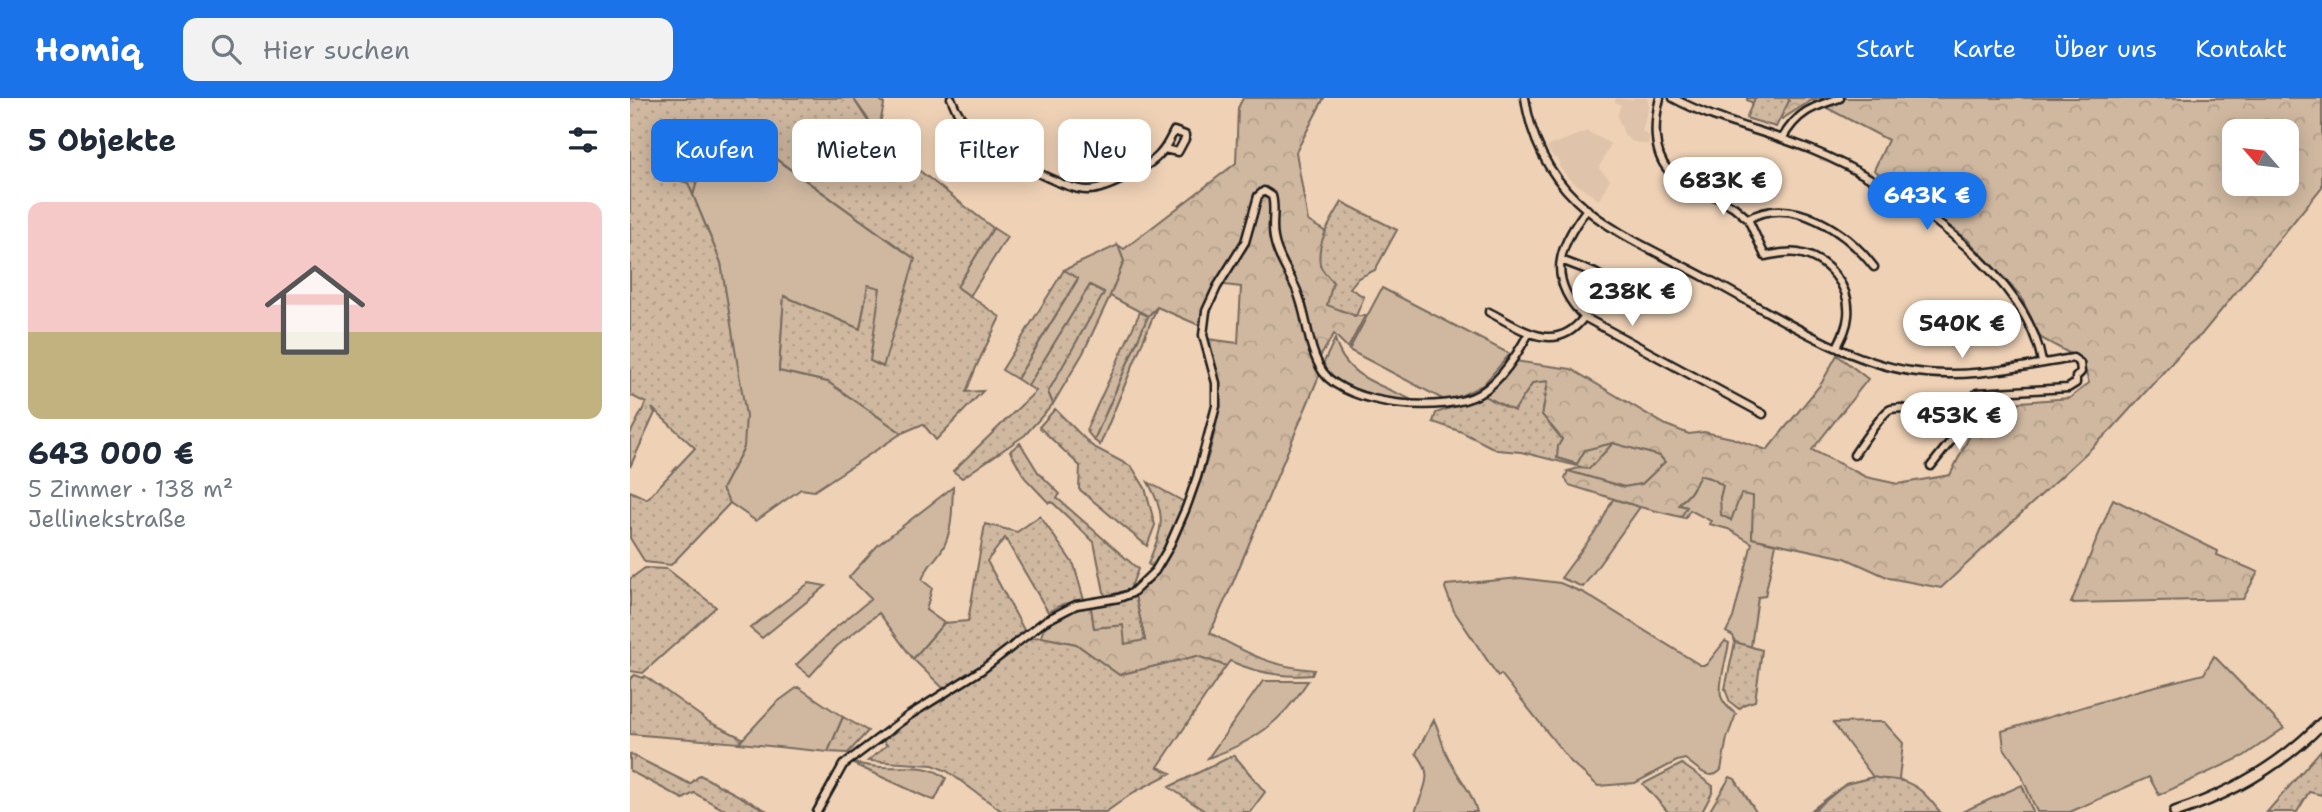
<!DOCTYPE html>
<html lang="de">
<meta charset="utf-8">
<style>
:root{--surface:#fff;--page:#f2f2f3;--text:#1f2937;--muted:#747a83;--accent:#1a73e8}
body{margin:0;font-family:"Shantell Sans",sans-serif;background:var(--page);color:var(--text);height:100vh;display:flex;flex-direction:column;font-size:26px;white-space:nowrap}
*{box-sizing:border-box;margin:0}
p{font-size:23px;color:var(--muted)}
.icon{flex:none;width:38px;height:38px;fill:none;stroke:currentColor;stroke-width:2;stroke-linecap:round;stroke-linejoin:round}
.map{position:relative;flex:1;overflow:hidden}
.sheet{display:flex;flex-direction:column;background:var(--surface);width:630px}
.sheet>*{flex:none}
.guide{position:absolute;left:21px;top:21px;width:665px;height:63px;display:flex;gap:14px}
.needle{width:46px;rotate:298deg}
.fabs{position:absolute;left:1592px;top:21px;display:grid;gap:14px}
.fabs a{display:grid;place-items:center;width:77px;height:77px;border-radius:14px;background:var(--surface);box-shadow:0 4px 18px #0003;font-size:35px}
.price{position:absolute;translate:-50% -60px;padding:0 16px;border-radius:24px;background:#fff;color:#222;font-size:23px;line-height:46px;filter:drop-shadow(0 2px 4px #0008)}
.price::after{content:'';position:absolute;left:50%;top:42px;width:21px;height:16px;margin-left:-10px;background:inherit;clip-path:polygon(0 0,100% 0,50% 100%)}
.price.active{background:var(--accent);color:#fff}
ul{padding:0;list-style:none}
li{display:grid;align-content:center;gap:14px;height:371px;padding:0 28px}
li span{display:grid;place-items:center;height:217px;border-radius:14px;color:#555}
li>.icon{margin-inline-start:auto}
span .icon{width:126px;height:126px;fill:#fffc;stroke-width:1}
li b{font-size:30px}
h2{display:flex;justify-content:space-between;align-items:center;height:84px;padding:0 28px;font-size:30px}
.tag{padding:0 24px;border-radius:14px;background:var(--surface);box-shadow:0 4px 18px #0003;font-size:24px;line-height:63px}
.tag.active{background:var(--accent);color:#fff}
header{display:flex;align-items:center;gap:42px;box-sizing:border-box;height:98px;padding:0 35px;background:var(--accent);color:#fff}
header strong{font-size:33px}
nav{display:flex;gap:38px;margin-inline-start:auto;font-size:24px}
.search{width:490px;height:63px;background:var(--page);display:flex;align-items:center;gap:18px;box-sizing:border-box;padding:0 24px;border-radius:14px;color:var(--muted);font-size:26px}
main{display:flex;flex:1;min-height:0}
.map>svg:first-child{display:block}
.built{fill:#dfc4ab}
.grass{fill:#d0b8a0;stroke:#766a5e;stroke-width:2}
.forest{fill:url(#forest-crowns);stroke:#766a5e;stroke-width:2;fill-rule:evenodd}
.park{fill:url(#park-dots);stroke:#766a5e;stroke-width:2}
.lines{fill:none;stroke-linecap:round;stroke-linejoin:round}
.minor-casing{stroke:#1c1c1c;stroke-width:11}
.secondary-casing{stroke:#1c1c1c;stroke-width:14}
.minor{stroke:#efd2b6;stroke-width:6}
.secondary{stroke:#efd2b6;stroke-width:9}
</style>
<header>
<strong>Homiq</strong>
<div class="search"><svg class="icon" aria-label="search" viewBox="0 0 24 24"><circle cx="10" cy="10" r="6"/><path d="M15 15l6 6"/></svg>Hier suchen</div>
<nav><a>Start</a><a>Karte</a><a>Über uns</a><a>Kontakt</a></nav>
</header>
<main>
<section class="sheet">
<h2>5 Objekte<svg class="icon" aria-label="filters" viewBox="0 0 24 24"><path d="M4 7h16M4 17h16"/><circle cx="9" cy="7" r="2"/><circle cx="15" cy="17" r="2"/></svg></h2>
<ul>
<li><span style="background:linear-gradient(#f6c9c9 60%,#c2b280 0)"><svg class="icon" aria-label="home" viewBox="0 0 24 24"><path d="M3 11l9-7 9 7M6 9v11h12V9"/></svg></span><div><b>643 000 €</b><p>5 Zimmer · 138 m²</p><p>Jellinekstraße</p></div></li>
</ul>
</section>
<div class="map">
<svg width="1692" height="714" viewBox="0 0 1692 714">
<defs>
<pattern id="forest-crowns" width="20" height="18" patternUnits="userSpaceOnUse" patternTransform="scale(1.75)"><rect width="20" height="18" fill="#d0b8a0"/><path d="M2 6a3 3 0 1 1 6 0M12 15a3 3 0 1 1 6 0" fill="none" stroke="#b29e89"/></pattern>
<pattern id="park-dots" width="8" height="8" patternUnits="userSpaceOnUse" patternTransform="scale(1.75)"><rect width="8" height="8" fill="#d0b8a0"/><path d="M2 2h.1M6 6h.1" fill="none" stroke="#b29e89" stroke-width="1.8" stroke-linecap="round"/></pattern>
</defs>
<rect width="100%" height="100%" fill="#efd2b6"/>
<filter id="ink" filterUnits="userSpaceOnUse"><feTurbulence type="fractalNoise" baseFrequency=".0143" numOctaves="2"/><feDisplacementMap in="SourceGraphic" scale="14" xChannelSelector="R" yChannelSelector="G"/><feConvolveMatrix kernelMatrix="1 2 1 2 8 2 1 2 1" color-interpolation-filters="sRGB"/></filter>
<g filter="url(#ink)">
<path class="built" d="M986,0L1002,2L1004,0H1017L1019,8L1012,33L1019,38L1018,47L1001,43L994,36L987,18L991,7L985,4Z
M957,33L981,46L969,70L980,81L969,102L939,81L928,67L930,66L927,60L925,61L916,49Z"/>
<path class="grass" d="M223,0H248L254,6L248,35Z
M122,44L285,161L254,269L240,263L238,187L230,231L154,198L149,273L198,284L272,335L184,393L171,391L126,423L100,405L92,391L114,349L91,165L63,97L71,68L88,55L114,51Z
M363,130L377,139L340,198L327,189Z
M488,147L494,163L480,198L453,255L423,306L418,294L474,194L460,187L398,288L387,281L448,181L434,172Z
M752,190L880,256L853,287L818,304L719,252Z
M527,209L470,347L464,342L518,218Z
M705,241C715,282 755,287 788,305C759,303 707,293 693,266Z
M983,345L1030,358L1035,364L1012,386L994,389L938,373L949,370L959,371Z
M1069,377L1083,381L1093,388L1090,400L1101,422L1111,395L1124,398L1122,440L1146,446L1135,498L1128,499L1121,549L1105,544L1103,538L1096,534L1103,520L1122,445L1098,431L1079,426L1081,423L1060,412L1055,420L1051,419L1056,409L1049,406L1050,404C1059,399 1066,387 1069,377Z
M323,389C322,409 323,432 313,450C306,462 297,467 292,482L302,490L296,512L314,525L283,561L249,515L207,548L180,578L166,567L204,531L241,501L219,479L248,447Z
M983,401L1010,409L953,489L931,480L970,427Z
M890,480L930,485L954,495L1070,567H1076L1095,543L1099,545C1097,559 1088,585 1091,598C1093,606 1100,611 1106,616L1097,640L1091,672C1079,685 1067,669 1055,661L1047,663L1005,685L968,688L941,664L871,576L868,578L824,513L815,490L816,487Z
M179,485L196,488L132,540L120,530Z
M1584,558L1654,630L1614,658L1529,697L1519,679L1440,714H1407L1390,674L1374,650L1372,633L1510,592L1574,576Z
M633,583H678C651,625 624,644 578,660Z
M168,589L213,619L198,654L109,645L146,605Z
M804,622C810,634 812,648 818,659C827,678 842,693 847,714H785C794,689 805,677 786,655Z
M1241,624H1254L1273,645L1269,681L1291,693L1310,714H1179L1216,686L1243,679L1203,625Z
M219,664C229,666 241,669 252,669C274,671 297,664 316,680L305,702L300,701Z
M1392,687L1403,714H1332Z"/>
<path class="forest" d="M613,0H694L666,54L678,123L696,134L690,154V168L703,184L724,218H735L718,250L704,236L690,259L689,278L601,489L580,535C619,556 639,568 684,572L682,577C652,580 627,575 600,563L596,568L567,558L489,577L446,546L411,539L414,529L445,512L461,509L464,530L493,527L515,542L505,498C517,488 526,479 534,467C556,431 589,339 590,298C591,279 583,259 577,241L608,245L611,189L586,186L576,203L571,228L527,209L518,218L480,198L494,163L488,147L494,151L606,65L608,10Z
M1117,0H1692V89L1571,237L1557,248L1482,331L1311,490L1259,480L1215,460L1122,440L1123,398L1111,396L1101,422L1091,417L1090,400L1093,388L1083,381L1070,377C1066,386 1059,399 1050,404L1049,407L1057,409L1051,419L1010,409L939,387L935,380L938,373L994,389L1012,386L1035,364L1030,358L983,345L955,352L947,366L926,360L928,348L932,341L912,317L918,284L903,285L884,313L855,298L885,263L941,271L1036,327L1059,336L1074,334L1102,340L1137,352L1191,286L1207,257L1238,281L1182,352L1236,379L1268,386L1320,377L1355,307L1440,300L1459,285L1452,262L1411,240L1390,197L1337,141L1244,72L1258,42L1182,2L1152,21L1117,2ZM1605,33H1657V86H1605Z
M53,35L68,38L113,37L122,44C108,58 82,49 71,69C67,76 66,89 63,97L58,85L51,83Z
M1483,401L1588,453L1587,457L1628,474L1613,501L1441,505Z
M1100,679L1105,681L1126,714H1079Z"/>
<path class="park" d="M0,0H223L239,25L268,56L363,130L327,189L370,219L347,267L336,294L353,293L306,342L293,326L272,335L198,284L149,273L154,198L230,231L238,187L250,190L240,263L253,269L285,161L113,37L68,38L53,35L51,83L58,85L91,165L116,318L114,349L92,391L100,405L41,467L15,464L0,440V393L17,401L65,350L22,310L25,315L0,369V336L16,305L0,297Z
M1125,0H1158L1159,3L1146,29L1116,20Z
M712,104L767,132L745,172L728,180L720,190L734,199L726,218L697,207L703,184C699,179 691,173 690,166C686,145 702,121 712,104Z
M434,172L448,180L387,281L372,272Z
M460,187L474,195L418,294L423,306L395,337L332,380L323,373L406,293L398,288Z
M510,214L518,218L464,342L456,332Z
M918,283L912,317L932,341L928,348L927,360L947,366L955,352L983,345L959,371L891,354L867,352L832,334L803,324L806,315L854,298L884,313L903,285Z
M425,311L462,348L502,369L515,390L525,427L517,448L449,391L450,368L409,329Z
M390,345L408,374L430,396L427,400L508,471L500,491L475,499L464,444L422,404L419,405L395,380L380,353Z
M518,384L554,404L534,449L523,469L518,466C532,430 538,420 518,384Z
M410,418L444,467L454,502L433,506L418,514L375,440L357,463L394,532L363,560L315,592L283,561L314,525L338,523L355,426L387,434Z
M15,470L37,471L86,509L13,575L0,573V481Z
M505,498L515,542L495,546L493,527L464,530L461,509L483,505Z
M411,539L446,546L489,577L567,558L596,568L528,669L541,675L504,694L476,714H373L317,673L303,667L238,663L257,647L253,643L292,612L356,573L399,540Z
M1105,544L1132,552L1125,603L1115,606L1109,611L1100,604L1095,591Z
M5,577L13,580L15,578L79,624L112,640L109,645L0,636V581Z
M213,619L238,633L218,655L198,654Z
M1691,652L1692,697L1679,694L1667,714H1637Z
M0,656L60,686L70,677L139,714H98L64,695L53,701L0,673Z
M604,657L635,694L620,714H576L539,689Z
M1052,666L1083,688V693L1072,714H1038L1013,686Z
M1244,679C1252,682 1258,680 1266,682C1287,684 1298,699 1310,714H1182L1216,686Z"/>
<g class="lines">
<defs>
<path id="minor" d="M321,0C326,14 334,25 345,35C364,53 434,93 459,92C476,92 519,69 530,56C536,50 540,41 544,33L555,37V41L548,54L534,51
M895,0C901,40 917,74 946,102C981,136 1036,158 1078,181C1140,214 1211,262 1280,273C1334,282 1390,269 1443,260L1450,265L1451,274L1446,279V285L1438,290L1347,295L1320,344L1301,368
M1030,0C1024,23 1022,55 1039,73L1104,109L1118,121C1163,96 1217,134 1244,169
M1043,0C1087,24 1136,33 1182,52C1263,85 1396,172 1412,264
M1152,41C1167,14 1182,9 1210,0
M1118,121L1135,158C1147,156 1157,153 1168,155C1197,160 1221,188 1218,218C1217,230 1212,239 1207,249
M931,162L965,175L1026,209L1029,202
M859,214C891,231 926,258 954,219L1133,316
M954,219C917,181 927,150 957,111
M1224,357C1229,349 1252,316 1259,312C1262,310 1266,311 1270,310L1331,323
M187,714L213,667L278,618L353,571L415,523L446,507L489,500L502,495L525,473L538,451L556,410L567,379L586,308V285L573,237L576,213L587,189L615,144L628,98L634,93L642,98C646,111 641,126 644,140C647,159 660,176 667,193C678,220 677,250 693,274C717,308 815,316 849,296C872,282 886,258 899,235"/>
<path id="secondary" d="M1545,714C1600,696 1651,667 1692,625"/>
</defs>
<use href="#minor" class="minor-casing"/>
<use href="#secondary" class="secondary-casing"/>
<use href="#minor" class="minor"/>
<use href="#secondary" class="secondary"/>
</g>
</g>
</svg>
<div class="fabs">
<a><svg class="needle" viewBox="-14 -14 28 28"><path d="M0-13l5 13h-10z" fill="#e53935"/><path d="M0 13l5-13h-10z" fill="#747a83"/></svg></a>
</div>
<b class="price" style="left:1093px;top:119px">683K €</b>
<b class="price active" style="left:1297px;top:134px">643K €</b>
<b class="price" style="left:1002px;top:230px">238K €</b>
<b class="price" style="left:1332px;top:262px">540K €</b>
<b class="price" style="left:1329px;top:354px">453K €</b>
<div class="guide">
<a class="tag active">Kaufen</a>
<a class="tag">Mieten</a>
<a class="tag">Filter</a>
<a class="tag">Neu</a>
</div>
</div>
</main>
